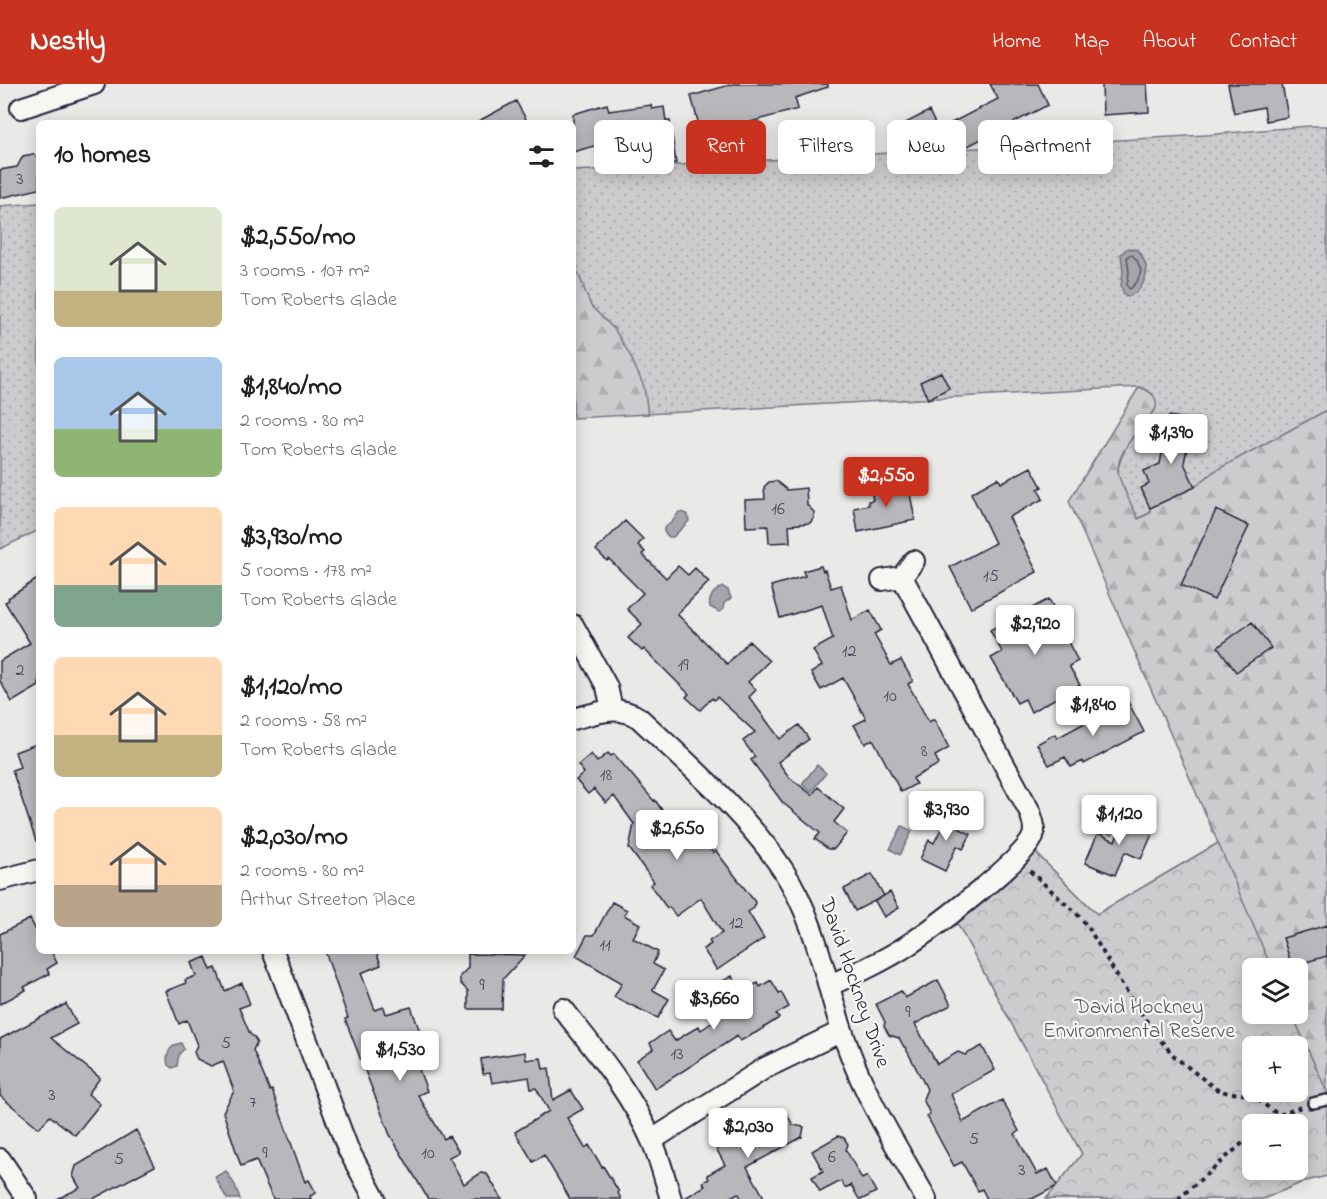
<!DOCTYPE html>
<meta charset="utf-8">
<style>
:root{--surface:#fff;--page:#f6f6f6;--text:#202124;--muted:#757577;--accent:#c8321e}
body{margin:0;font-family:"Indie Flower",sans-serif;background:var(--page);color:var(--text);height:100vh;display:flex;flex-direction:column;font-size:22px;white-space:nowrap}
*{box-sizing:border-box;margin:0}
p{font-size:20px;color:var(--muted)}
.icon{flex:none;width:33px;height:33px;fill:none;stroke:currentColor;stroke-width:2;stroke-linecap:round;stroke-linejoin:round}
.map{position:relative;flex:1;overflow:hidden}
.details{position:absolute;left:36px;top:36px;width:540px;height:834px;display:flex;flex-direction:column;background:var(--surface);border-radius:9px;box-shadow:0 3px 15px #0003}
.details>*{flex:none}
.top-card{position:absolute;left:594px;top:36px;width:570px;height:54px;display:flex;gap:12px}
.tools{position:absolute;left:1242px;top:874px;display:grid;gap:12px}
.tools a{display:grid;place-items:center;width:66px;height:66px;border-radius:9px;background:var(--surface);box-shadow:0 3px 15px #0003;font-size:30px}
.price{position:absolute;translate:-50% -51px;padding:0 14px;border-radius:6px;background:#fff;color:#222;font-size:20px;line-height:39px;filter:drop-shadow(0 2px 3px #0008)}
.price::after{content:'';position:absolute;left:50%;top:36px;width:18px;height:14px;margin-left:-9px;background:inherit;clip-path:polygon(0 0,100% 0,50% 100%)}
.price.selected{background:var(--accent);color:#fff}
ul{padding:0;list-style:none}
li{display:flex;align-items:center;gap:18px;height:150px;padding:0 18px}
li span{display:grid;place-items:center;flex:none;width:168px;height:120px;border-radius:9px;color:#555}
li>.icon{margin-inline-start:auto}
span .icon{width:72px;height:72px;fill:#fffc;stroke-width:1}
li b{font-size:26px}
h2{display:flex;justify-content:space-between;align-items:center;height:72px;padding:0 18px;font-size:26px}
.chip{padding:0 21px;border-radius:9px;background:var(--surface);box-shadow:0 3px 15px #0003;font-size:21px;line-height:54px}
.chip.selected{background:var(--accent);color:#fff}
header{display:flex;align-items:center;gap:36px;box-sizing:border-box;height:84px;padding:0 30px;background:var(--accent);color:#fff}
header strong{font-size:28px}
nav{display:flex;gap:33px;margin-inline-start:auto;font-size:21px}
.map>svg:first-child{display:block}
.grass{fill:url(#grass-dots);stroke:#777784;stroke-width:1.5}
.forest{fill:url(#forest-firs);stroke:#777784;stroke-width:1.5;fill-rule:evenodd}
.park{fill:url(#park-crowns);stroke:#777784;stroke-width:1.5;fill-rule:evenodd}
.water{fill:#a5a5ac;stroke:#71717f;stroke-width:1.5}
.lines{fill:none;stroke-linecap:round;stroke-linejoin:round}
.shore{stroke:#565668;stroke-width:1.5}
.building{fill:#b8b8bc;stroke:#22223b;stroke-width:1.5}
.lane-casing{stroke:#22223b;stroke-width:14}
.street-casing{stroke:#22223b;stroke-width:24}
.path{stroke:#22223b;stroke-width:4;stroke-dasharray:4.5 4.5;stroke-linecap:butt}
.lane{stroke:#f6f6f2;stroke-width:9}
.street{stroke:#f6f6f2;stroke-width:20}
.labels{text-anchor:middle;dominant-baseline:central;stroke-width:4.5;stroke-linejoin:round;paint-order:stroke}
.number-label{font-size:18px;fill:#48485b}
.street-label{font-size:21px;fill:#22223b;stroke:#f6f6f2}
.park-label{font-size:21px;fill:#555567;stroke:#f6f6f2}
</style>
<header>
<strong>Nestly</strong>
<nav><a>Home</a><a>Map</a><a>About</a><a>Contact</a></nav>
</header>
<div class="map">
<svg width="1327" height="1115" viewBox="0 0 1327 1115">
<defs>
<pattern id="grass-dots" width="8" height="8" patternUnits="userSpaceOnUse" patternTransform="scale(1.5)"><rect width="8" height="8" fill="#ccccce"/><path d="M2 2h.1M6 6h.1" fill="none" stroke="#afafb2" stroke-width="1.8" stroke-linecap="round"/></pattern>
<pattern id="forest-firs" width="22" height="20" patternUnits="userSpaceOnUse" patternTransform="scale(1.5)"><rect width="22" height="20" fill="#ccccce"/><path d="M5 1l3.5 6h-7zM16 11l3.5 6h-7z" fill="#afafb2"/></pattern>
<pattern id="park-crowns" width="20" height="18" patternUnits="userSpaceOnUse" patternTransform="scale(1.5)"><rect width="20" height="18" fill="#ccccce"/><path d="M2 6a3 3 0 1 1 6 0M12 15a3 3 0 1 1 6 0" fill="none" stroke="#afafb2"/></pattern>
</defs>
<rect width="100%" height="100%" fill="#e9e9e7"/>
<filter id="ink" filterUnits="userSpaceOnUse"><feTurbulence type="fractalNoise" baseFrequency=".0167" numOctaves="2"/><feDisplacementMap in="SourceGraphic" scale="12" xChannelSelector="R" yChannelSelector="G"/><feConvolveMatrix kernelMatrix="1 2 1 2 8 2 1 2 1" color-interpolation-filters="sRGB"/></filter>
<g filter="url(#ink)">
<path class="grass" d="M1309,42H1327V326L1213,388L1195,403L1151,424L1150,429L1137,435C1131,421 1119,402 1118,387C1117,375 1146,324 1153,310L1139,303L646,330L573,194V87L1206,51Z
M39,119V446L0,465V122Z"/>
<path class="forest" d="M573,183L578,189L591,222L615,246L630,271L644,303L648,330L573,334Z
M1139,303C1150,307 1158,312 1156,324C1144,341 1112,370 1119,392C1123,406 1132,421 1138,435L1150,429V424L1195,403L1213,388L1327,326V1010L1311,1014L1308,1025L1327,1022V1092L1305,1097L1263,1115H1046L1082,1070L955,835L1036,769L1097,830L1218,759L1069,417ZM1252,885H1298V930H1252ZM1252,963H1298V1008H1252ZM1252,1041H1298V1086H1252Z"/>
<path class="park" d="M1218,759L1272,885H1252V930H1292L1327,1008V1010L1311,1014L1308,1025L1327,1022V1092L1305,1097L1263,1115H1046L1082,1070L955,835L1036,769L1097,830ZM1252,963H1298V1008H1252ZM1252,1041H1298V1086H1252Z"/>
<path class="water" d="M1128,164L1137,166C1148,179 1150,190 1140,204C1136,209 1134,211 1127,212L1124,210L1121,202L1123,188L1121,170Z
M679,428L685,429L688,431L689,437L673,453H669L664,448V444L672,438Z
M723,503L728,506L731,514L724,519L723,526L719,528L710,523C708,514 714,506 723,503Z
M817,681L826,689L811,708L802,700Z
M1111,720L1120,723L1116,733L1119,735L1112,751L1100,746Z
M902,742L912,747L900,771L890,765Z
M181,959L184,965L179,970L177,982L172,984L168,981C165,971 170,961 181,959Z
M226,1087L235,1101L240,1115H227L215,1093Z"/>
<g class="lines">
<path class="shore" d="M1131,170L1137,176L1141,187L1137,198L1130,205L1127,202L1129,188L1127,173Z"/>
</g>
<path class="building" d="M733,0H828V3L795,14L798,25L743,40L746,53L723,59L721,51L703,56L691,12Z
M990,0H1038L1048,21L964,64L951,39L998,15Z
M1102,0H1147L1149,28L1103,31Z
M1228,0H1282L1288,33L1266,37L1264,23L1234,29Z
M516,17L528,39H475Z
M607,20L609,27L651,21L652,25L664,23L666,37H670L676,79L637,84L633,51L573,68V30Z
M929,27L939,48L904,65L894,45Z
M33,70L39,74V105L0,114V86L17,83L23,72Z
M941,288L949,304L928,315L920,298Z
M1169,332L1193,336L1184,379L1195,403L1150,424L1141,404L1149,400L1144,387L1160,380Z
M1031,383L1042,403L1038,405L1043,415L1009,433L1037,488L971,524L950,483L995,459L971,409L998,394L1001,399Z
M776,397L787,406L806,404L807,421L814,428V434L810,439L789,441L790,458L769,459L768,442L746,443L745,416L765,415L764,403L769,398Z
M908,399L915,436L858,448L854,424L869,421L868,417L873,416L871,406Z
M1216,426L1249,442L1214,516L1181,501Z
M625,437L643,455L638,461L645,468L642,470L666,494L678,482L688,491L695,484L709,498L677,530L727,580L749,557L769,577L748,598L756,606L749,613L780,655L799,641L809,655L778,678L789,693L812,711L818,703L844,725L834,738L847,749L834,765H828L815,755L820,749L783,719L751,676L755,673L743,657L755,648L717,613L714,616L712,614L700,626L686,613L689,610L644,565L642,567L628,554L642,540L627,525L643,509L609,475L607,477L596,466Z
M821,482L823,487L825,486L831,504L841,501L852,536L870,526L881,546L874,550L891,581L901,576L913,597L908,600L929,638L934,635L949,664L935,672L939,680L913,694L916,700L901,708L873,655L865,660L854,641L866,635L843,594L821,606L811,589L822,582L813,566L833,555L822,521L780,534L771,502L805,492L803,487Z
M39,494V602L12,618L0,597V577L30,559L5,518L9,516L8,514Z
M1049,515L1064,543L1061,545L1078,577L1069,582L1080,601L1031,628L1025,615L1017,619L991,574L1002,568L990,546Z
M1252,538L1271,564L1236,588L1218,563Z
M1127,616L1144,648L1084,680L1083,677L1071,683L1065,673L1049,681L1037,660L1055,650L1057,654Z
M39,659V756L36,757L12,686L20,683L15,668Z
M608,669L611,672L614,670L654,717L655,716L666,732L671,729L698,765L706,759L713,769L716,767L755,818L754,824L748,828L764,854L717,886L703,865L711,860L709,857L722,849L701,814L676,832L669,823L667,824L650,801L654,798L629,764L634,740L614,712L606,719L594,705L588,710L576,696L584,689L578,681L591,670L597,678Z
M950,727L965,734L960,745L971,750L963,765L957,762L945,787L920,775L929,756L934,759Z
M1125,733L1154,746L1141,775L1125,768L1115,791L1085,779L1098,749L1115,757Z
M872,790L884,812L855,827L844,805Z
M890,808L899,824L884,833L875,817Z
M612,818L627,826L624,831L640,840L633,854L658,868L653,880L664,886L653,906L669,915L658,934L614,913L622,899L576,872L587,851H594Z
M30,835L39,852V867H51L57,879L47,885L49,890L24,903L26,906L0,920V850Z
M1327,841V872L1292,882L1283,854Z
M325,867H376L381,881L361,889L375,926L384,923L386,930L411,923L423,956L410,961L427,1007L418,1011L444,1055L449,1052L459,1068L449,1073L464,1100L481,1089L487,1090L502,1115H428L390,1051L345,935L348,934Z
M468,870L525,871L503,895L502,925H468V907L460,899V892L468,884Z
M206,873L211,886L216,884L225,907L242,899L250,920L239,924L250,950L254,953L257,958L253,966L270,1007L272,1006L305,1098L309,1096L316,1109L310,1112L311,1115H273L256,1076L241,1082L223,1028L234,1007L223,977L211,982L197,975L194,968L197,961L187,936L179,940L166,907L186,899L185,896L196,892L191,879Z
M732,892L741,908L758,899L760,903L771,896L779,909L781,908L789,923L776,930L779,934L757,948L740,957L737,952L655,1005L637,976L653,965L650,959L668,947L675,957L699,942L701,946L731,926L716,901Z
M938,896L951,921L915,940L937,980L958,968L965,971L982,962L995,986L951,1010L963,1038L1002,1016L1019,1047L1015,1050L1037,1090L1048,1085L1057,1102L1032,1115H987L982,1105L978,1107L962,1078L954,1082L927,1032L930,1030L923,1015L927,1005L905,963H904L899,954L889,951L884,942L885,938L876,920L901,907L905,914Z
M66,920L77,940L51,954L100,994L88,1010L100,1020L75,1051L50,1032L39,1044L0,1012V955Z
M525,968L526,976L541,974L543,985L549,984L553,1016L571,1006L583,1025L567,1034L585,1064L589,1061L602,1083L603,1082L619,1108L618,1109L621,1115H570L544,1071L533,1078L515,1048L549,1027L536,1004L531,1005L529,993L492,999L490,989L483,990L481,975Z
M785,1027L793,1041L804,1043L802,1053L747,1083L765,1115H742L738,1109L727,1115H683L705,1102L703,1098L709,1095L707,1091L725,1081L716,1064L757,1041L761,1031L771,1035Z
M136,1046L155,1082L93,1115H57L80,1104L73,1092L76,1082Z
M838,1052L844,1054L848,1060L846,1066L862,1095L867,1092L876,1108L863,1115H859L851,1101L845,1104L841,1097L820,1108L812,1093L823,1087L812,1067Z"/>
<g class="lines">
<defs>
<path id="lane" d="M1313,1019L1327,1016"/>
<path id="street" d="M21,24L94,0
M882,496L902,493L914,477
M573,541L607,603L612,625
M573,635C596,629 617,620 639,634C686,678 747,731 783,786C820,842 826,908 850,969C869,1020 900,1067 926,1115
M0,796L39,786
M273,867L348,1065L375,1115
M830,901C857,889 884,877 908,861C931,846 1027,774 1033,752C1036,743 1032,734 1029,726L902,493
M563,925C595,966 631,1009 652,1057C660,1075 665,1096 671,1115
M652,1056L765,984L842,947
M0,1075L27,1115"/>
</defs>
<use href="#lane" class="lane-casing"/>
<use href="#street" class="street-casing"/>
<path class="path" d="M1030,787L1079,832L1088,843L1121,899L1156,951L1175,973L1216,1005C1228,1011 1242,1008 1254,1013C1264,1017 1270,1029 1282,1030
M1265,1041L1282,1030L1301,1023
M1178,1115L1252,1051"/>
<use href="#lane" class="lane"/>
<use href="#street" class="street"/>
</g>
</g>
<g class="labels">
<g class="number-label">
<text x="20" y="96">3</text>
<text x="778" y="426">16</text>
<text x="991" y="493">15</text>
<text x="849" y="568">12</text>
<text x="683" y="582">19</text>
<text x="20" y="587">2</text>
<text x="890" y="613">10</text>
<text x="924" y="668">8</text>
<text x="606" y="692">18</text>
<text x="736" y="840">12</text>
<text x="605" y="862">11</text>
<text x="482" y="902">9</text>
<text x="908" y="929">9</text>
<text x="226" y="960">5</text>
<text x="677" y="971">13</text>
<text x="52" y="1012">3</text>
<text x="253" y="1019">7</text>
<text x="974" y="1056">5</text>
<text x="265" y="1070">9</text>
<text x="428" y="1070">10</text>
<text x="832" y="1074">6</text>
<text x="119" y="1076">5</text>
<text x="1022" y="1087">3</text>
</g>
<g class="street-label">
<text transform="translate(854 899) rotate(71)">David Hockney Drive</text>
</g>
<g class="park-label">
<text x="1139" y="924">David Hockney<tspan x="1139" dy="24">Environmental Reserve</tspan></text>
</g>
</g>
</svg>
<div class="tools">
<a><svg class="icon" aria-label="layers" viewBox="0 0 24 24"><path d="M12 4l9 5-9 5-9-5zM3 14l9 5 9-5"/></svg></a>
<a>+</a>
<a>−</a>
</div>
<b class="price" style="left:1171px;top:381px">$1,390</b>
<b class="price selected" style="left:886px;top:424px">$2,550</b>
<b class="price" style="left:1035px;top:572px">$2,920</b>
<b class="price" style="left:1093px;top:653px">$1,840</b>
<b class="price" style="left:946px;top:758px">$3,930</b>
<b class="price" style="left:1119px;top:762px">$1,120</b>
<b class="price" style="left:677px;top:777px">$2,650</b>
<b class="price" style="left:714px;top:947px">$3,660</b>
<b class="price" style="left:400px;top:998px">$1,530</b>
<b class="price" style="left:748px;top:1075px">$2,030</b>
<div class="top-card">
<a class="chip">Buy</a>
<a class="chip selected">Rent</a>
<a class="chip">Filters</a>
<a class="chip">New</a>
<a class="chip">Apartment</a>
</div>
<section class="details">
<h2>10 homes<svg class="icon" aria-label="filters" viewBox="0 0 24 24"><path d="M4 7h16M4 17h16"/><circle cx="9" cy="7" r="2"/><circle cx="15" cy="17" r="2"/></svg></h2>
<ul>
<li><span style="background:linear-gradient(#dfe7d0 70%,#c2b280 0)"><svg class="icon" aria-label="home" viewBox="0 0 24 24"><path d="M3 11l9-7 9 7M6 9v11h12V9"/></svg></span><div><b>$2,550/mo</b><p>3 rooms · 107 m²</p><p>Tom Roberts Glade</p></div></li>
<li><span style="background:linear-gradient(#a9c7e8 60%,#8fb573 0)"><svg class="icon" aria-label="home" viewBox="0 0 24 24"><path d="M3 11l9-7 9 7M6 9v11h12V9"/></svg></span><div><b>$1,840/mo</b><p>2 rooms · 80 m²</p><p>Tom Roberts Glade</p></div></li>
<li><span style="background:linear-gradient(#ffd9b3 65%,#7fa58c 0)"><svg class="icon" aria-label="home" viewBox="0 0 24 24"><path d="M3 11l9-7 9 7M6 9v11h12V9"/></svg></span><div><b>$3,930/mo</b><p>5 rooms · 178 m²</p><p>Tom Roberts Glade</p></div></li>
<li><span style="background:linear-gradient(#ffd9b3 65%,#c2b280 0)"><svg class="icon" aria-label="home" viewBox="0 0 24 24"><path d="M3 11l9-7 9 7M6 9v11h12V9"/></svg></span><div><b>$1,120/mo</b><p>2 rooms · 58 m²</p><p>Tom Roberts Glade</p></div></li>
<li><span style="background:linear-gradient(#ffd9b3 65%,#b9a48a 0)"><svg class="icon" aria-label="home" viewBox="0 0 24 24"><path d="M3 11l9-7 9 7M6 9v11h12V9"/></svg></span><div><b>$2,030/mo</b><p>2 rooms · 80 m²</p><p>Arthur Streeton Place</p></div></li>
</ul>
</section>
</div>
